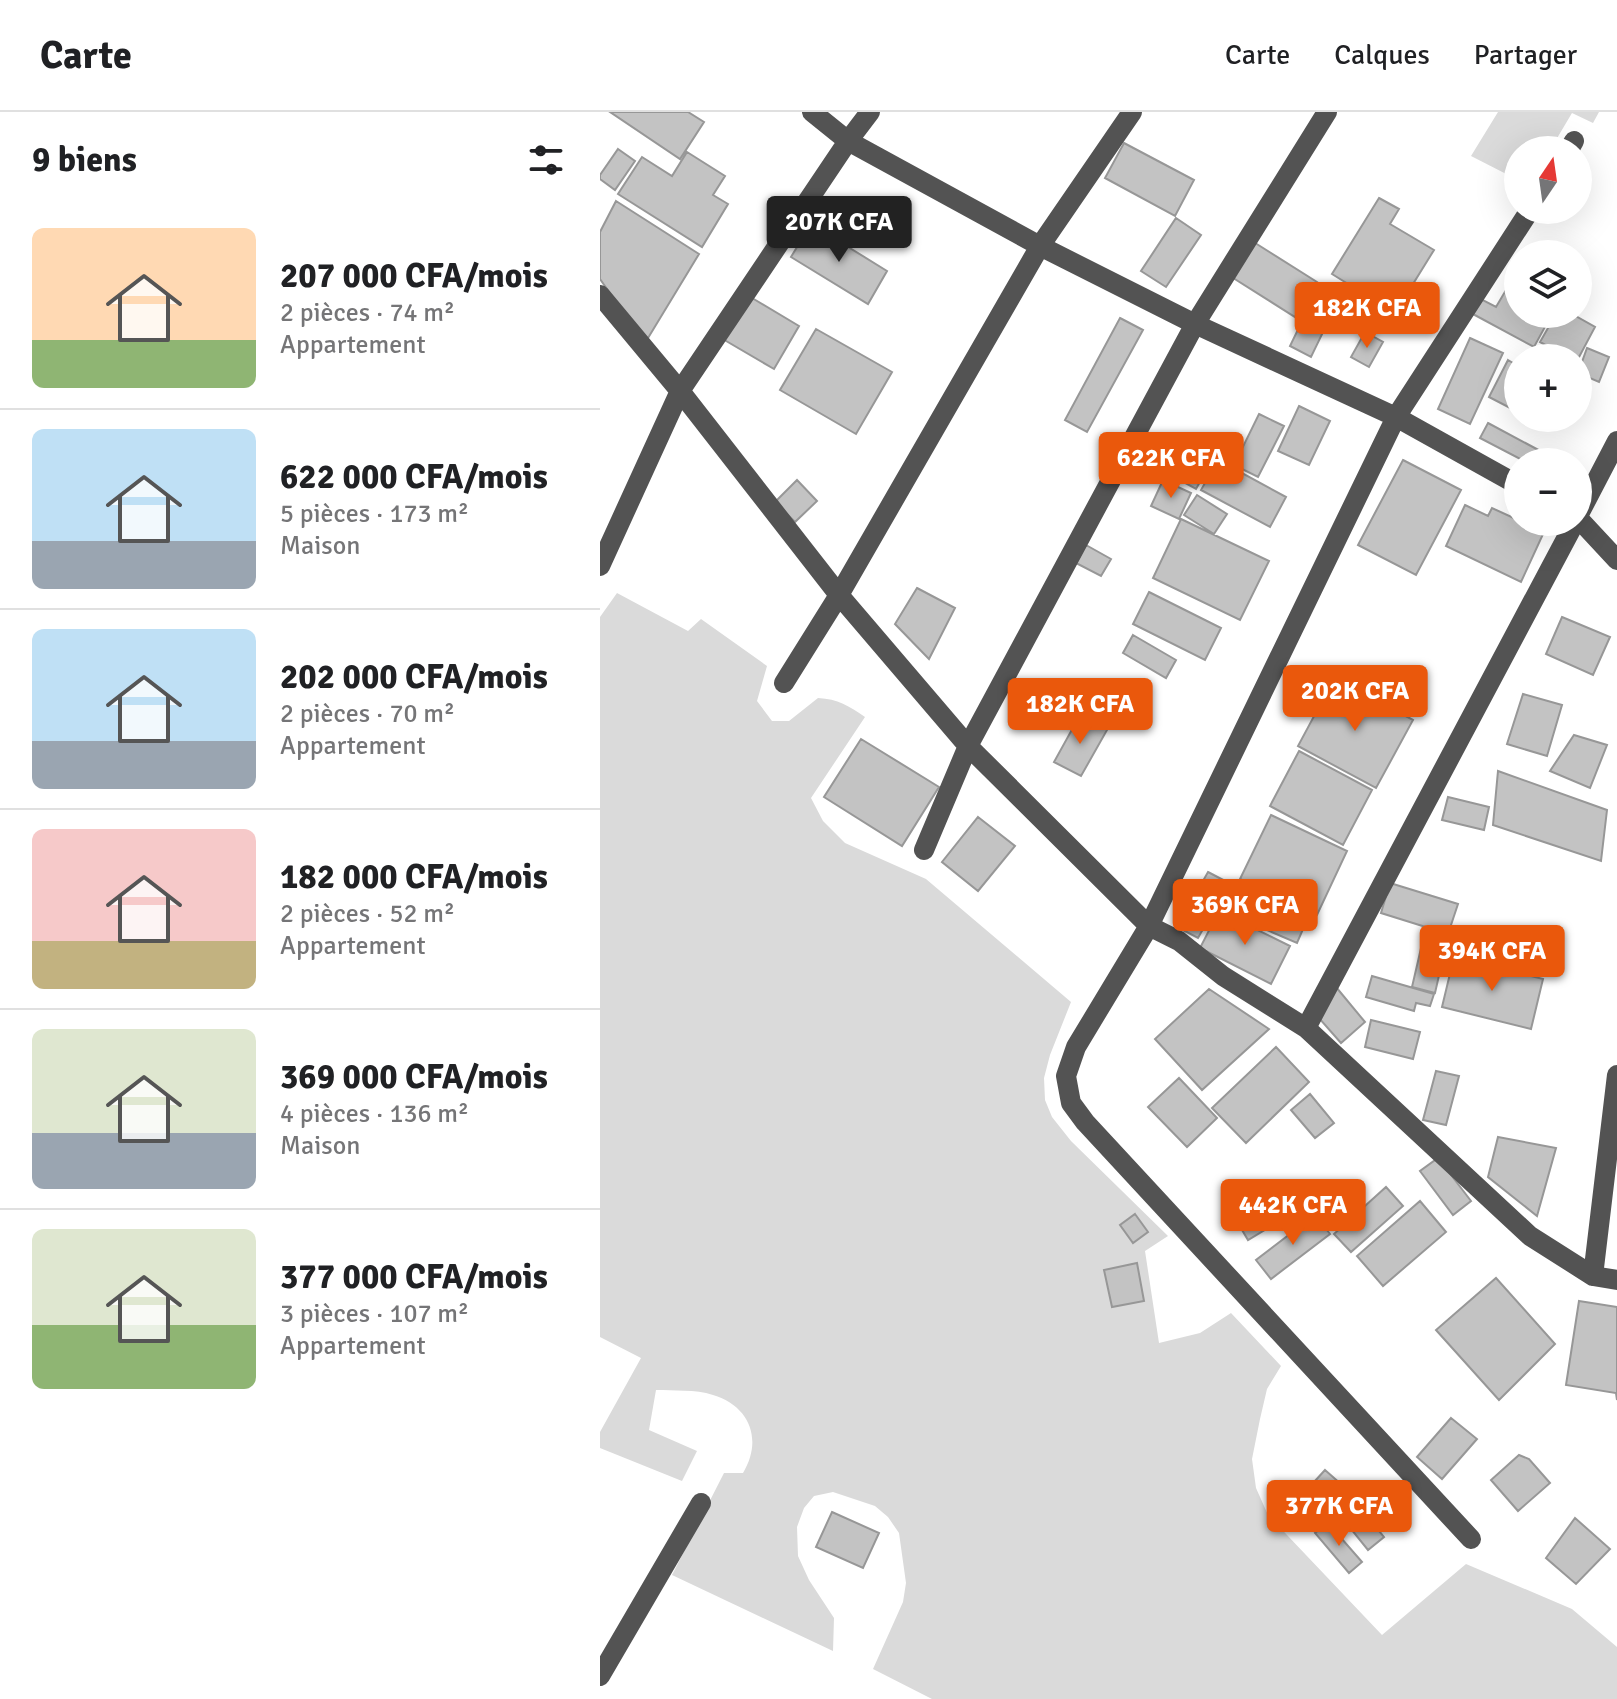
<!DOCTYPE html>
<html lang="fr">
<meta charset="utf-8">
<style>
:root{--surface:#fff;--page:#f6f6f6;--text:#202124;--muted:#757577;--line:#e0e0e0;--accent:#ea580c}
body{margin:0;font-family:Signika,sans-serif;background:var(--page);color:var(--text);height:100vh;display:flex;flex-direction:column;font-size:30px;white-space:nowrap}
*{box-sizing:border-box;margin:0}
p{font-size:26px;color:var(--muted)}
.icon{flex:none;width:44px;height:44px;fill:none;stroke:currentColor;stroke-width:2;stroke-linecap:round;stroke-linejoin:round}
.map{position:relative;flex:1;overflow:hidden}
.drawer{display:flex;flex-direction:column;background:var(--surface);width:600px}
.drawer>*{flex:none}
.needle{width:52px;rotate:13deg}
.buttons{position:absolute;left:904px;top:24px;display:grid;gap:16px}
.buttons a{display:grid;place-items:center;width:88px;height:88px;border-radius:50%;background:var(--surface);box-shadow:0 8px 32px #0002;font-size:40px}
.price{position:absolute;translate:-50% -68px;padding:0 18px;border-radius:8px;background:var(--accent);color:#fff;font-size:26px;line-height:52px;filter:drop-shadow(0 2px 4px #0008)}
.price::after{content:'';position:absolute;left:50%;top:48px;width:24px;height:18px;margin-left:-12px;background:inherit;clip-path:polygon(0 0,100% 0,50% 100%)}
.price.on{background:#222;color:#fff}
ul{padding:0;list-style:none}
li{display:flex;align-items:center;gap:24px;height:200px;padding:0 32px}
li+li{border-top:2px solid var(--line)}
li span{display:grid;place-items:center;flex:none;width:224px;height:160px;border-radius:12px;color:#555}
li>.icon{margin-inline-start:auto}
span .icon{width:96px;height:96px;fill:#fffc;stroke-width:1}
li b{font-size:34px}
h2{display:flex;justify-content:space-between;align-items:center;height:96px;padding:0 32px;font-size:34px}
header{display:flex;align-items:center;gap:48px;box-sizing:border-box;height:112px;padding:0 40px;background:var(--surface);border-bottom:2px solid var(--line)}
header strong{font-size:38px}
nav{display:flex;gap:44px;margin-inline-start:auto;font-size:28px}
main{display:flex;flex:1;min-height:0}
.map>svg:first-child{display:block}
.green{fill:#dadada}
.building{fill:#c3c3c3;stroke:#979797;stroke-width:2}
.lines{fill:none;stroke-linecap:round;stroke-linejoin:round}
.minor{stroke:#535353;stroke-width:20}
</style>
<header>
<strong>Carte</strong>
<nav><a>Carte</a><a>Calques</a><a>Partager</a></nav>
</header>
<main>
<section class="drawer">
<h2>9 biens<svg class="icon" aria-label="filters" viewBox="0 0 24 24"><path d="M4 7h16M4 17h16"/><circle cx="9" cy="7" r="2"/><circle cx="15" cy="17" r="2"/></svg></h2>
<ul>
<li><span style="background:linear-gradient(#ffd9b3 70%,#8fb573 0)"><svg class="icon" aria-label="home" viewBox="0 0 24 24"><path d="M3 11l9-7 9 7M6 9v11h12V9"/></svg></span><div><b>207 000 CFA/mois</b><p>2 pièces · 74 m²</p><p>Appartement</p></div></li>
<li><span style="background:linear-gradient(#bfe0f5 70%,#9aa5b1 0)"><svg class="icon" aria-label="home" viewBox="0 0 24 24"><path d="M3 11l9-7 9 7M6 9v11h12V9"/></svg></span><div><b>622 000 CFA/mois</b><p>5 pièces · 173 m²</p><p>Maison</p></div></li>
<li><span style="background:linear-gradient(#bfe0f5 70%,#9aa5b1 0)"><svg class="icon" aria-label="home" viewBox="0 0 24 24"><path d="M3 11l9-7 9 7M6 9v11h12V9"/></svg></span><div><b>202 000 CFA/mois</b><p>2 pièces · 70 m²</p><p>Appartement</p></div></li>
<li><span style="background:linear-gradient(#f6c9c9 70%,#c2b280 0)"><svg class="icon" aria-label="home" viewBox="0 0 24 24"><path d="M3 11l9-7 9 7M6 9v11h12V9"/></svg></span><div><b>182 000 CFA/mois</b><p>2 pièces · 52 m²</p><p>Appartement</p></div></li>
<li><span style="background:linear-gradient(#dfe7d0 65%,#9aa5b1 0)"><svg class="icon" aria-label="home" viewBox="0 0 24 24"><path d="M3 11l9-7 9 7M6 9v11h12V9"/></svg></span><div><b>369 000 CFA/mois</b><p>4 pièces · 136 m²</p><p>Maison</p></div></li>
<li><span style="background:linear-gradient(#dfe7d0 60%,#8fb573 0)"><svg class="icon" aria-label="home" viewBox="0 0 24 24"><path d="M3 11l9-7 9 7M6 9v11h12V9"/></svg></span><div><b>377 000 CFA/mois</b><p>3 pièces · 107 m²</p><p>Appartement</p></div></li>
</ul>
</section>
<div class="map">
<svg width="1017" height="1587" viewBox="0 0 1017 1587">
<rect width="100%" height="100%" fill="#fff"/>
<path class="green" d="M898,0H999L993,11L972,1L950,38H918V68L871,44Z
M17,481L88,519L101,507L167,554L157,589L172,609H189L218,586C238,587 249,594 265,605L211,686L223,709L245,731L326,767L471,890L450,943L444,966L445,988L452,1005L471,1029L568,1124L545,1139L559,1231L600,1221L631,1201L681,1254L667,1277L660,1307L652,1347L656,1376L668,1403L782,1523L866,1452L972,1497L1017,1535V1587H332L273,1557L303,1490L306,1471L299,1421L288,1405L275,1394L233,1380L214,1384L204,1396L197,1415L198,1444L209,1468L234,1506L233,1539L72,1463L124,1361H143C163,1328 150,1294 113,1283C95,1277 74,1279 56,1278L49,1318L97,1339L82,1369L0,1336V1320L41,1246L0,1225V505Z"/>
<path class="building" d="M10,0H88L104,10L80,47Z
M524,31L594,68L575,104L505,66Z
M18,37L35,49L15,78L0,67V63Z
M87,40L125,64L113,83L128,92L102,135L18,82L42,45L72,64Z
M779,86L799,97L790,112L834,138L795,201L732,162Z
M16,89L99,142L45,231L0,167V120Z
M576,106L601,123L566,175L541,159Z
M211,112L287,159L268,192L191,145Z
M652,129L717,170L695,205L630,164Z
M720,172L741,183L711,245L690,234Z
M906,178L917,184L918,181V202H952L934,235L871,201L879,186L896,195Z
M147,183L199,214L174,257L121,226Z
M956,202H972L995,215L978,247L969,246L940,230Z
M520,206L543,218L487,320L465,308Z
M216,217L292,260L256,322L180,278Z
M765,220L783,230L769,255L751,245Z
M870,226L903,241L870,312L838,297Z
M987,236L1009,245L999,270L978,261Z
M908,248L918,254V300L889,285Z
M699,294L730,309L709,353L678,339Z
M659,302L684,314L658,365L634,353Z
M888,311L946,342L941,350H926L880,326Z
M574,326L613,347L596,377L558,356Z
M618,348L686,385L670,415L601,378Z
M803,348L861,378L816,463L758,433Z
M197,368L217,389L195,410L175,390Z
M563,368L591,381L579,407L551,394Z
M597,383L627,402L614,422L584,403Z
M865,393L888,404L892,396L944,420L921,470L846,434Z
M581,407L669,449L640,508L553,466Z
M486,433L511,447L501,464L476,451Z
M317,476L355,496L329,547L295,512Z
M549,480L621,516L605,548L533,512Z
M962,505L1010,525L993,563L946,542Z
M533,523L576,548L566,566L523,541Z
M735,565L813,608L776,676L698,634Z
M923,582L962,593L947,644L907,632Z
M480,603L507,618L481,664L454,650Z
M974,623L1007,633L990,676L950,659Z
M261,627L339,675L302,734L224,685Z
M699,639L772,678L743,733L670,694Z
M898,659L1007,698L1001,749L893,713Z
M848,685L889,695L884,718L842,708Z
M671,703L747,739L717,803L640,767Z
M378,705L415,734L378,779L342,750Z
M608,760L629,771L598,826L577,815Z
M635,769L710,801L697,831L623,799Z
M790,771L858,792L848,822L781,801Z
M619,799L690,834L671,872L600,836Z
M825,819L848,824L835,881L812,875Z
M854,845L943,867L931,917L842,895Z
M772,864L834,882L830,894L816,891L814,899L766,885Z
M736,875L765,910L741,931L718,905Z
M609,877L669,917L602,978L555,927Z
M771,908L820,920L813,947L765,935Z
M676,935L709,970L646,1031L612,996Z
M836,959L859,964L846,1013L823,1008Z
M579,966L617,1006L587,1035L548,995Z
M710,982L734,1011L715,1026L691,998Z
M898,1025L956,1036L937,1104L888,1065Z
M838,1046L871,1089L853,1103L820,1059Z
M786,1075L803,1094L751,1140L734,1122Z
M676,1083L688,1104L648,1128L635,1106Z
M820,1089L846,1120L783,1174L757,1144Z
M535,1102L548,1120L533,1131L520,1113Z
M715,1103L730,1122L671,1167L656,1148Z
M537,1151L544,1189L512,1195L504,1158Z
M896,1166L955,1232L899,1288L836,1218Z
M979,1189L1017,1195V1288L1016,1281L966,1273Z
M851,1306L877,1327L842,1367L817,1345Z
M919,1343L929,1347L950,1371L918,1399L891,1368Z
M725,1358L758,1387L737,1410L704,1381Z
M763,1399L784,1425L768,1438L747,1412Z
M232,1400L279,1421L263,1456L216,1435Z
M975,1406L1010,1437L976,1472L946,1446Z
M728,1411L762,1450L749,1461L715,1421Z"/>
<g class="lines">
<path class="minor" d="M212,0L248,29L440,134L595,212L796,305L918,373
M969,38L974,29
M0,183L80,279L239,483L368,634L549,814L579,829L623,864L706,916L930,1124L993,1164L1017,1168
M978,404L1017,329
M978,406L1017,448
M0,454L80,279L248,29L270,0
M184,571L239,483L440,134L532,0
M324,738L368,634L595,212L727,0
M706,916L975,410
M993,1164L1017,963
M871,1427L485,1010L471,991L466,964L476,935L549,814L796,305L930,98
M0,1564L101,1391"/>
</g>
</svg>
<div class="buttons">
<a><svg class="needle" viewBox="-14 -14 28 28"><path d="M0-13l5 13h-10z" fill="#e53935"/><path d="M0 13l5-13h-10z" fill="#757577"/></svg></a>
<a><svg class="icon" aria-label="layers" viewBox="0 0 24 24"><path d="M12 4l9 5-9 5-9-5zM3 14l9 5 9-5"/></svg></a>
<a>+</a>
<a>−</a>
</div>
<b class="price on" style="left:239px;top:152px">207K CFA</b>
<b class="price" style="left:767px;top:238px">182K CFA</b>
<b class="price" style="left:571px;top:388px">622K CFA</b>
<b class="price" style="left:755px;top:621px">202K CFA</b>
<b class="price" style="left:480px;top:634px">182K CFA</b>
<b class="price" style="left:645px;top:835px">369K CFA</b>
<b class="price" style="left:892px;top:881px">394K CFA</b>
<b class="price" style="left:693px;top:1135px">442K CFA</b>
<b class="price" style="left:739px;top:1436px">377K CFA</b>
</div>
</main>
